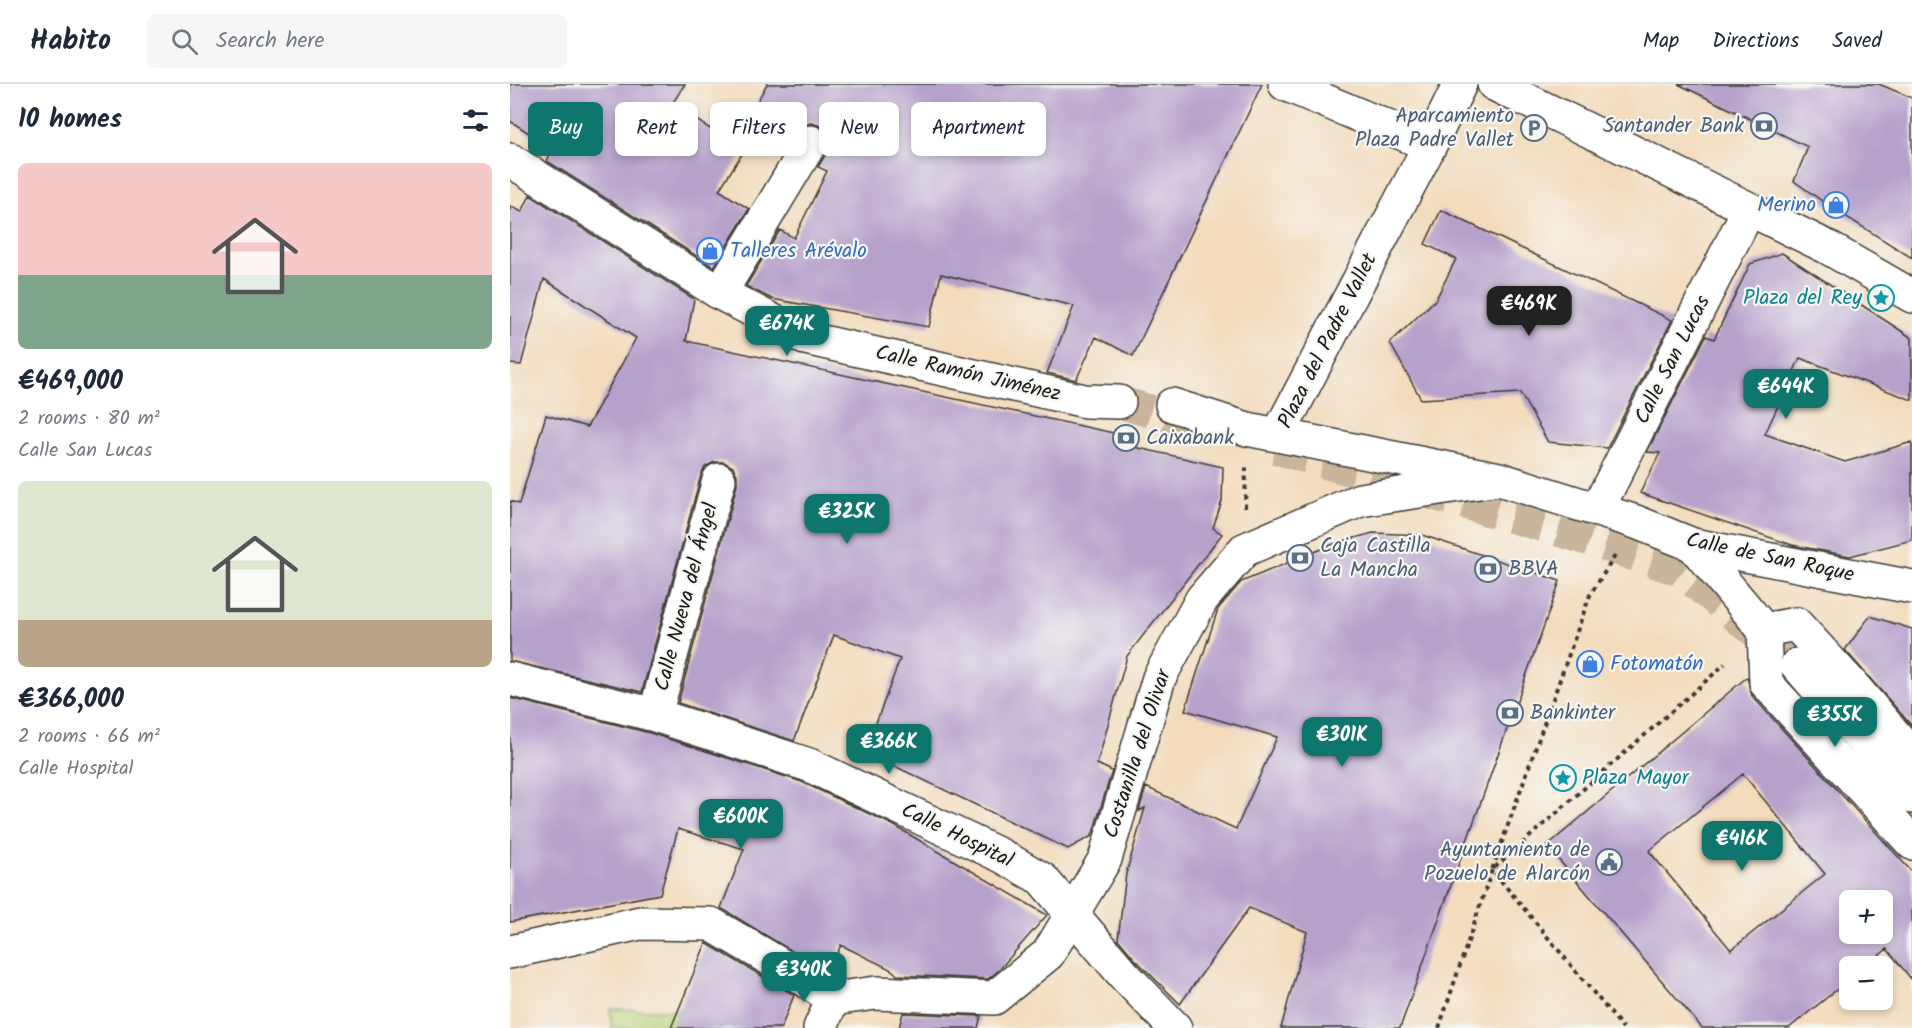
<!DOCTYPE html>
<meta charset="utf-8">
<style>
:root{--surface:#fff;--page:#f6f6f7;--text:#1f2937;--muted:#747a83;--line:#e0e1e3;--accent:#0f766e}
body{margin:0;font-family:Kalam,sans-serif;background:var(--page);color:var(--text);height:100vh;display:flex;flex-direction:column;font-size:22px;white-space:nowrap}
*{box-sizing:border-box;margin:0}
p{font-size:20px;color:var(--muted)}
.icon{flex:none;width:33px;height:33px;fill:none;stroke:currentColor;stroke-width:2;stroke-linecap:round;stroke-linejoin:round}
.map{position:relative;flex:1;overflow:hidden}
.drawer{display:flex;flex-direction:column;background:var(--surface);width:510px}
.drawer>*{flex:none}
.hud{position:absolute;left:18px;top:18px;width:570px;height:54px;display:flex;gap:12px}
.tools{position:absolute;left:1329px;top:806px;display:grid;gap:12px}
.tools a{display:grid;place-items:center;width:54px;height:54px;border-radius:9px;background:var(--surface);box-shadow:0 3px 9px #0003;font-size:30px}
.price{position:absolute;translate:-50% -51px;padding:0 14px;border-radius:12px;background:var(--accent);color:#fff;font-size:20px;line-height:39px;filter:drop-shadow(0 2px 3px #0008)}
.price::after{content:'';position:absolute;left:50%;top:36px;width:18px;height:14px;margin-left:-9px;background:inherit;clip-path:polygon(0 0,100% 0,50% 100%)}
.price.on{background:#222;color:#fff}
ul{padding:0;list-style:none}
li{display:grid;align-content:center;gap:12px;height:318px;padding:0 18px}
li span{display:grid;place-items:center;height:186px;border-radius:9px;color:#555}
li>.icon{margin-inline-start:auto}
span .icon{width:108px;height:108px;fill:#fffc;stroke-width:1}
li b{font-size:26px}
h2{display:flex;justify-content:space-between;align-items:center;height:72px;padding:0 18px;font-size:26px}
.chip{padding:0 21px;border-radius:9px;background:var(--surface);box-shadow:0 3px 9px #0003;font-size:21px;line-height:54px}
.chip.on{background:var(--accent);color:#fff}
header{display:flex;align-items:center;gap:36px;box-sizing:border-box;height:84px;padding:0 30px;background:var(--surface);border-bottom:2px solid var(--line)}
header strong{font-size:28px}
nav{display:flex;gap:33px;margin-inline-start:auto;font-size:21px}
.search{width:420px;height:54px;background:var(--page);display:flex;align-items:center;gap:15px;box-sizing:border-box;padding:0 21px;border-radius:9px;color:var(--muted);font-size:22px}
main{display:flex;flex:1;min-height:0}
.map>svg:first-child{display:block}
.green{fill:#b7d176;stroke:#6a7649;stroke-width:1.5}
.building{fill:#b6a1cb;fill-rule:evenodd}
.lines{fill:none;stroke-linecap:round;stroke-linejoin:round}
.secondary-tunnel{stroke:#c8b59c;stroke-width:33;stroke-dasharray:33 16;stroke-linecap:butt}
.street-casing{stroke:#3c3934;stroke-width:36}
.secondary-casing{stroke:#3c3934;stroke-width:36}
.path{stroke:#3c3934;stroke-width:4;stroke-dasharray:4.5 4.5;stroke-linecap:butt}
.street{stroke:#fff;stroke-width:33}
.secondary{stroke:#fff;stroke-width:33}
.labels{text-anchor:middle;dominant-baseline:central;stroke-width:4.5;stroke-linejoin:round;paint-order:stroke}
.service-label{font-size:21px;fill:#4e5e75;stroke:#f6f6f2;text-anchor:start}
.shop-label{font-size:21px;fill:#366cbe;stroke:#f6f6f2;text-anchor:start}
.culture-label{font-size:21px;fill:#0d838f;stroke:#f6f6f2;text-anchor:end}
.street-label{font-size:21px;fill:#1c1c1c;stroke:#f6f6f2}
</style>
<header>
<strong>Habito</strong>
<div class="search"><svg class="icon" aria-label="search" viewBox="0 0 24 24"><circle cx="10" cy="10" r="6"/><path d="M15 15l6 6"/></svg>Search here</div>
<nav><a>Map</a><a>Directions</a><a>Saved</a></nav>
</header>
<main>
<section class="drawer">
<h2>10 homes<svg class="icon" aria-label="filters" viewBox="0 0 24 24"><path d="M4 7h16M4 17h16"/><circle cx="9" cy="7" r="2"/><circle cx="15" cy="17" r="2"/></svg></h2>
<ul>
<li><span style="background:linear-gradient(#f6c9c9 60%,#7fa58c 0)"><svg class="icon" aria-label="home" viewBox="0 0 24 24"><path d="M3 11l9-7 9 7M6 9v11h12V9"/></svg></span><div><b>€469,000</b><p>2 rooms · 80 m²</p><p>Calle San Lucas</p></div></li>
<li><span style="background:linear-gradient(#dfe7d0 75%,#b9a48a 0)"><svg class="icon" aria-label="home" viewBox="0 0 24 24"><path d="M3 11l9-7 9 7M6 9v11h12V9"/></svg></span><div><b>€366,000</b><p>2 rooms · 66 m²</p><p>Calle Hospital</p></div></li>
</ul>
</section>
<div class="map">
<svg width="1402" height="944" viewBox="0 0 1402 944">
<rect width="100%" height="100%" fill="#f6f6f2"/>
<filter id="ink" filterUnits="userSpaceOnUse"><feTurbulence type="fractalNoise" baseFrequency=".0167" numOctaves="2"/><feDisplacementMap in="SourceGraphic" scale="12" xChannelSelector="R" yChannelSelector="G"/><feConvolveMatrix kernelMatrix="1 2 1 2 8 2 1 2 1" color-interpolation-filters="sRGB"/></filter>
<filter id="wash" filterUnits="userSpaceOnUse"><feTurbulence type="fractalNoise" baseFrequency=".008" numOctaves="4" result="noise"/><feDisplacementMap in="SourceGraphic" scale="24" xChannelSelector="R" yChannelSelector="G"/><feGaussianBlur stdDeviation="1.35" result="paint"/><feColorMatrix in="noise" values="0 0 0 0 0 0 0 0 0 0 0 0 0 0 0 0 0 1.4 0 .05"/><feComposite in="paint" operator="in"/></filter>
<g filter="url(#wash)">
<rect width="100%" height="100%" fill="#f3dbbc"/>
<path class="green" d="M100,925L187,927L266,944H102Z"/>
<g id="blocks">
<path class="building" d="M0,0H175L162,20L234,67L209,106L239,125L204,183L37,77L43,64L0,37Z
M257,0H752L623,272L586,253L566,296L537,289L564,222L431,190L419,243L262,215L236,202L270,146L284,154L317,87L308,83L317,68L320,59L318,49L311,42L301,39L291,42L285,48L277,61L236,37Z
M1168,0H1369L1402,14V174L1319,122L1284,97L1298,63Z
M20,111L184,215L176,257L627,354L624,363L713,383L712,417L703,444L712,450L617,572L587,680L602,687L582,752L558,765L355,668L390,575L324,551L284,657L168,619L227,401V391L223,383L214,378H204L195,383L191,391L132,608L0,577V417L9,420L36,331L77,343L126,254L34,195L11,281L0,280V122L12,128Z
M931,126L1162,236L1097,364L1038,358L1010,309L911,315L880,259L926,215L946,175L915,160Z
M1272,169L1402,254V316L1290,274L1255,350L1335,378L1402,358V456L1340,472L1282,461L1130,409L1150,369L1137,368L1196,252L1204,255L1240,180Z
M863,449L912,451L1050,497L890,944H771L797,848L739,824L670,920L623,873L608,855L616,790L635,724L629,727L636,703L726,745L767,653L675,626L708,525L731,498L826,459Z
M1360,532L1402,545V642L1335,566Z
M1237,593L1242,612L1402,788V896L1377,865L1356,882H1340V895L1279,944H1192L1037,762ZM1233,690L1315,790L1221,866L1139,767ZM1340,816H1372V849H1340Z
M0,614L140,649L292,698L383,741L537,831L488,887L478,895L387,891L382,886L331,861L318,889L211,824L234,765L168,745L150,810L0,838Z
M196,859L284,911L271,944H161Z
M393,929L471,932L468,944H389Z"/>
</g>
</g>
<g filter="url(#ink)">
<use href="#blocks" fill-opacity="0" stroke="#3c3934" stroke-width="1.5"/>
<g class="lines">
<path class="secondary-tunnel" d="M609,318L691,342
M766,364L1065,451L1168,485L1287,581"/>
<defs>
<path id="street" d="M775,0L920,61
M984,0L1317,163L1402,212
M210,209L301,58
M662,321L737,345L989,395L1126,438L1183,461L1402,503
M768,351L920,61L950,0
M1087,426L1239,125
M1183,461L1254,546L1286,540L1343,602L1402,671
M1254,546L1256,599L1402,759
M0,595L145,631L299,681L492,772L532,795L614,891L665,944
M145,631L209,396
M0,868L130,839L201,840L291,893L323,915L366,909L484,914L538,870L595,775L649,594L692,515L734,466L850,416L989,395
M310,944L323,915"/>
<path id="secondary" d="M0,76L210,209L295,254L575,317L609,318
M1287,581L1402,713"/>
</defs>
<use href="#street" class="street-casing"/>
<use href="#secondary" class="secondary-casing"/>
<path class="path" d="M735,424L736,383
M1105,472L1080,511L982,786L1215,580
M929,944L982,786L1113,944"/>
<use href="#street" class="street"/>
<use href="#secondary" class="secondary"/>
</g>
</g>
<defs>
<symbol id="bank-ring" viewBox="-11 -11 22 22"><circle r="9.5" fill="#f6f6f2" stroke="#5c6f8a" stroke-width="1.5"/><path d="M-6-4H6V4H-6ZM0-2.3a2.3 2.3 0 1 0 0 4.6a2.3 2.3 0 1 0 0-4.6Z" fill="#5c6f8a"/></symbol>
<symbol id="parking-ring" viewBox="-11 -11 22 22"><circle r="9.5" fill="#f6f6f2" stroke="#5c6f8a" stroke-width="1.5"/><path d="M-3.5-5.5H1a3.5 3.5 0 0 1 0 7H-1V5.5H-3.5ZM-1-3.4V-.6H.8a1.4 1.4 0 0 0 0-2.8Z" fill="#5c6f8a"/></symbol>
<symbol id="shop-ring" viewBox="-11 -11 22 22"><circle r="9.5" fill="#f6f6f2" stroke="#3f7fe0" stroke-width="1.5"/><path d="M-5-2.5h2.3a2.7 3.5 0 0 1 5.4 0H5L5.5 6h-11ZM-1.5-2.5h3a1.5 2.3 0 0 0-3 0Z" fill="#3f7fe0"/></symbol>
<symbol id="sight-ring" viewBox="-11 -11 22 22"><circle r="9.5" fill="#f6f6f2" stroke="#0f9aa8" stroke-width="1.5"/><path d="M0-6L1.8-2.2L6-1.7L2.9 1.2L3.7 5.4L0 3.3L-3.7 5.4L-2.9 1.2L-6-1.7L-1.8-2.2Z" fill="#0f9aa8"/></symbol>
<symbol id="civic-ring" viewBox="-11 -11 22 22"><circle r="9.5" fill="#f6f6f2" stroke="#5c6f8a" stroke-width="1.5"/><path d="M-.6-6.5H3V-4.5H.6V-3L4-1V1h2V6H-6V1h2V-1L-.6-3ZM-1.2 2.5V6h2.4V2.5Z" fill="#5c6f8a"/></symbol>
</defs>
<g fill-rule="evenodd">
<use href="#bank-ring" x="1239" y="27" width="30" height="30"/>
<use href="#parking-ring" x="1009" y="29" width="30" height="30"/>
<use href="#shop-ring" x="1311" y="106" width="30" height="30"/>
<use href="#shop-ring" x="185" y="152" width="30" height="30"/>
<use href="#sight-ring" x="1356" y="199" width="30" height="30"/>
<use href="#bank-ring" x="601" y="339" width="30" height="30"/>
<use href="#bank-ring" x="775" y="459" width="30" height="30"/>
<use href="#bank-ring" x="963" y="470" width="30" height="30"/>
<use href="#shop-ring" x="1065" y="565" width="30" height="30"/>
<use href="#bank-ring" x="985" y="614" width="30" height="30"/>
<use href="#sight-ring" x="1038" y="679" width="30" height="30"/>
<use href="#civic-ring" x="1084" y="763" width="30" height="30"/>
</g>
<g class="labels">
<g class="service-label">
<text x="1004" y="32" text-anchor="end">Aparcamiento<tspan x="1004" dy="24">Plaza Padre Vallet</tspan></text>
<text x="1234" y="42" text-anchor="end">Santander Bank</text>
<text x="636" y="354">Caixabank</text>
<text x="810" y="462">Caja Castilla<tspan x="810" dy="24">La Mancha</tspan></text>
<text x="998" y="485">BBVA</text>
<text x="1020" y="629">Bankinter</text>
<text x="1080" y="766" text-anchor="end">Ayuntamiento de<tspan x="1080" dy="24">Pozuelo de Alarcón</tspan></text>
</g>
<g class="shop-label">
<text x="1306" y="121" text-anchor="end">Merino</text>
<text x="220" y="167">Talleres Arévalo</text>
<text x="1100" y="580">Fotomatón</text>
</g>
<g class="culture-label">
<text x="1352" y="214">Plaza del Rey</text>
<text x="1072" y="694" text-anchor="start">Plaza Mayor</text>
</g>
<g class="street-label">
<text transform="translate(818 257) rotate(-63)">Plaza del Padre Vallet</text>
<text transform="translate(1163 276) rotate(-63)">Calle San Lucas</text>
<text transform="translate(458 290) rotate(13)">Calle Ramón Jiménez</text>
<text transform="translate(1260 474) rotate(12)">Calle de San Roque</text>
<text transform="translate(177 513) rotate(-75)">Calle Nueva del Ángel</text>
<text transform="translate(628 670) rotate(-72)">Costanilla del Olivar</text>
<text transform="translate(447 752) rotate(26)">Calle Hospital</text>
</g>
</g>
</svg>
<div class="tools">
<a>+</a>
<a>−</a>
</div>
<b class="price on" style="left:1019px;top:253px">€469K</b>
<b class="price" style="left:277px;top:273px">€674K</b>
<b class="price" style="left:1276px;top:336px">€644K</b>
<b class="price" style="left:337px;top:461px">€325K</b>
<b class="price" style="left:1325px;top:664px">€355K</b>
<b class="price" style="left:832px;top:684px">€301K</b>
<b class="price" style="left:379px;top:691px">€366K</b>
<b class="price" style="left:231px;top:766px">€600K</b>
<b class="price" style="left:1232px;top:788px">€416K</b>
<b class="price" style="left:294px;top:919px">€340K</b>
<div class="hud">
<a class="chip on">Buy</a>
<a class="chip">Rent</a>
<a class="chip">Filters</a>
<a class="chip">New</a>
<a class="chip">Apartment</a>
</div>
</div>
</main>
